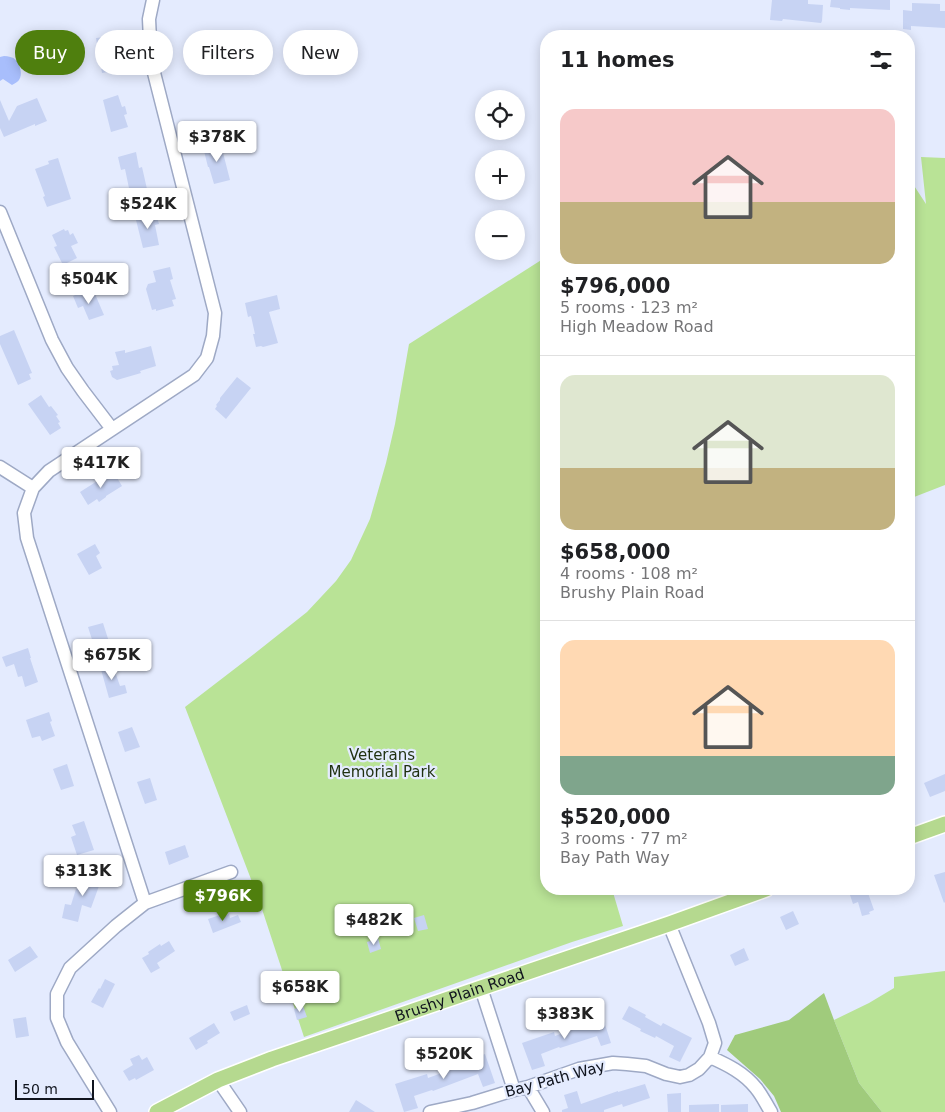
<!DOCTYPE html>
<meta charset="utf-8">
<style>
:root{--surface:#fff;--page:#f2f2f2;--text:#202124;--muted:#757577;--line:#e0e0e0;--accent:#4f7f0e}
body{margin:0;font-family:"DejaVu Sans",sans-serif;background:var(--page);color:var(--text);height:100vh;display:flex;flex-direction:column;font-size:19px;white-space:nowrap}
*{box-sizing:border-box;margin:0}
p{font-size:16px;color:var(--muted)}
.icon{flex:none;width:28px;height:28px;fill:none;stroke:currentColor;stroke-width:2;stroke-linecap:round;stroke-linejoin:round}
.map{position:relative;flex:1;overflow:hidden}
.drawer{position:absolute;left:540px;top:30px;width:375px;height:865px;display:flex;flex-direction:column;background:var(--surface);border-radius:20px;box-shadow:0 2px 12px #0003}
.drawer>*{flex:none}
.banner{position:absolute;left:15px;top:30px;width:450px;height:45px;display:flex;gap:10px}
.tools{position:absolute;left:475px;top:90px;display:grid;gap:10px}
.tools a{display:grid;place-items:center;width:50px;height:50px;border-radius:50%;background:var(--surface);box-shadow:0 2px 12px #0003;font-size:25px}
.scale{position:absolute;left:15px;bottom:12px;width:79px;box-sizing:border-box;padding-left:5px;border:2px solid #10141e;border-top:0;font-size:14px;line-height:18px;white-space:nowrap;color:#10141e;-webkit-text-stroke:4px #e4ebfe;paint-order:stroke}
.price{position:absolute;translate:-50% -42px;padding:0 11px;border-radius:5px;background:#fff;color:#222;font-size:16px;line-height:32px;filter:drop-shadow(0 1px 2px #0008)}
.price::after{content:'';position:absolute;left:50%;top:30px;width:15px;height:11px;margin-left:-8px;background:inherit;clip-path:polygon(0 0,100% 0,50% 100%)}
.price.on{background:var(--accent);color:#fff}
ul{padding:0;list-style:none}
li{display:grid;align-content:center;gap:10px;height:265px;padding:0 20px}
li+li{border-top:1px solid var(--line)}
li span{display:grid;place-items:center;height:155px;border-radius:15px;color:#555}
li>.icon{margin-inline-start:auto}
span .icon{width:90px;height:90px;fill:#fffc;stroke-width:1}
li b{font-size:21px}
h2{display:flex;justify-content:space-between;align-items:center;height:60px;padding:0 20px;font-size:21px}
.chip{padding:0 18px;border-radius:22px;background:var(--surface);box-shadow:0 2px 12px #0003;font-size:18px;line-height:45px}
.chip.on{background:var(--accent);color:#fff}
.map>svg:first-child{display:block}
.green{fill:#b9e396}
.forest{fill:#a0cb7c}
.water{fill:#a8befc}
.building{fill:#c7d3f3}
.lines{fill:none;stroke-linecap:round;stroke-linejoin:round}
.minor-casing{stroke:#9ea9c5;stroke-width:15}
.major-casing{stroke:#fff;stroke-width:18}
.minor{stroke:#fff;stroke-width:12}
.major{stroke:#b5d98f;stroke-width:15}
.labels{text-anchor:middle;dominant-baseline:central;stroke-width:4.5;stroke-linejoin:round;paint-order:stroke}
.park-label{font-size:15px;fill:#1f300f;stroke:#e4ebfe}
.street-label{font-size:15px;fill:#10141e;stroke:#e4ebfe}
</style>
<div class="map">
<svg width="945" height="1112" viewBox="0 0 945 1112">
<rect width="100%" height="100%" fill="#e4ebfe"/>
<path class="green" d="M921,157L945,158V485L909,499V178L926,204Z
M546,257V640L540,643L546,665V889H612L623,926L572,942L304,1037L259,900L185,707L254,654L307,612L336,581L351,560L370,519L386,463L395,424L409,344Z
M945,971V1112H882L859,1083L834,1020L869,1003L894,988V977Z"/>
<path class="forest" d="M824,993L834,1020L859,1083L882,1112H781L774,1096L760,1079L727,1050L735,1035L789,1020Z"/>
<path class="water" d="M4,56C8,56 13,57 16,60C20,64 23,75 19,80C18,82 15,83 12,85L3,79L0,81V57Z"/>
<path class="building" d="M772,0H808V4L823,5L822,21L821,23L783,19L782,21L770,20Z
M831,0H890V10L850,8V10L840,9V8L830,7Z
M912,3L940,4V11H945V28L911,26V30L903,29V10L912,11Z
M114,36L119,70L102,73L96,38Z
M118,95L122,107L125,106L127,114L124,115L128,127L111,132L103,100Z
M37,98L47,121L35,126V124L4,137L0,128V100L9,121L17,106Z
M220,141L230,180L214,184L209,167H208L204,151L207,150L206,144Z
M136,152L139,168L142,167L147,189L130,193L125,169L121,170L118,157Z
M58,158L71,199L47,207L43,197L45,196L35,169L49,164L48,161Z
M155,211L159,224L155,225L159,245L143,248L136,220L143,218L142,214Z
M64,229L65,231L68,230L70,235L73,233L78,243L71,246L77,258L63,265L54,247L57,246L52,235Z
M170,267L173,279L170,280L176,299L172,300L174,306L156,311V309L152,310L146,289L148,284L156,282L153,271Z
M84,291L87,297L95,294L104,315L89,320L83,306L78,308L73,296Z
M277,295L280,309L269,312L278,343L263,347L261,346L256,347L253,334H255L251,316L248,317L245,303Z
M14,330L32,373L29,374L31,379L18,385L0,344V336Z
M151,346L156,366L140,371L141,373L117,380L112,377L110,371L113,370L112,366L119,365L115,352L125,350V353Z
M237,377L251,388L226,419L215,409L217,406L216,405L220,400V398Z
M41,395L49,407L51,406L58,415L56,416L60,422L58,423L61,428L50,435L28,404Z
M113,471L122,486L106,496V497L99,502L97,499L88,505L80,492Z
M95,544L100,553L96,556L102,568L89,575L77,554Z
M103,623L110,645L95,649L88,627Z
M28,648L31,658H30L38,682L25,687L22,676L18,677L14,664L6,667L2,657Z
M112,663L120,686L125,685L127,693L109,698L100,666Z
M49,712L52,721L50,722L55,736L42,741L40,736L32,738L26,720Z
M132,727L140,747L125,752L118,732Z
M67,764L74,786L61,790L53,769Z
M945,774V791L930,797L924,783Z
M150,778L157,800L145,804L137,782Z
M84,821L94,850L77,855L71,837L76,835L72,825Z
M185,845L189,857L169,865L165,852Z
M87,868H98L99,886L91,908L82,905L78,922L62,918L65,904L71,905L76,889L82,890L87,883Z
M945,872V902L944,903L934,875Z
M848,889H862L864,894L868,893L874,910L869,912L870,914L862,916L858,902L853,904Z
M793,911L799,924L786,930L780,917Z
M229,914L230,918L238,915L241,922L213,933L208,919L220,915L221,917Z
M424,915L428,929L418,931L414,918Z
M378,938L381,949L370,953L367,942Z
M169,941L175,951L157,963L160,968L151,973L142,958L149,954L148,952L160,944L161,946Z
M30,946L38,957L15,972L8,960Z
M744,948L749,960L735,966L730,955Z
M105,979L115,984L103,1008L91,1002L99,988L100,989Z
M247,1005L250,1014L234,1021L230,1012Z
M303,1006L307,1017L297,1020L294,1009Z
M629,1006L646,1015L645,1017L661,1026L663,1023L692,1038L680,1062L669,1057L674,1046L656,1036L655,1038L640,1031L641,1029L622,1019Z
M602,1015L611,1043L601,1046L597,1036L560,1048L559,1047L541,1054L545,1066L532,1070L522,1043L554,1032L555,1036L573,1029L572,1026Z
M26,1017L29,1036L16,1038L13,1019Z
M214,1023L220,1033L207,1041L208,1043L196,1050L189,1038Z
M485,1054L495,1083L483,1087L478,1074L433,1091L432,1090L414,1096L418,1108L404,1112L395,1084L427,1074L428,1078L447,1071L446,1067Z
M139,1055L142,1060L147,1057L154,1070L136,1080L135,1078L129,1081L123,1071L133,1065L130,1059Z
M645,1084L650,1098L623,1107L622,1104L604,1110V1112H562V1110L568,1108L564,1095L577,1091L581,1104L618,1091V1092Z
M681,1093V1112H668L667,1094Z
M356,1100L375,1112H349Z
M719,1104V1112H689V1105Z
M748,1104V1112H721V1105Z"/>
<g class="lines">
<defs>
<path id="minor" d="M0,212L52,340L67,368L83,391L112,429
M0,467L33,488
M145,903L27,538L24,513L33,488L49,471L194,375L207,358L213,336L215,313L151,61L149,19L153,0
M481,988L514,1090
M710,1057C728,1065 744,1073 756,1088C762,1095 766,1104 771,1112
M218,1080L240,1112
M528,1087L543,1112
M110,1112L67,1042L57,1018V994L70,968L116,926L145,903L231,872
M430,1112L472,1103L514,1090L528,1087L579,1069L613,1063L627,1064L646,1066L666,1074L680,1077L689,1075L699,1069L710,1057L715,1043L709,1023L669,924"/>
<g id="major">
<path d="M909,837L945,824"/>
<path id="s1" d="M157,1112L218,1080L272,1059L669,924L766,889"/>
</g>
</defs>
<use href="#minor" class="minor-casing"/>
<use href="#major" class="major-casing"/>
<use href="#minor" class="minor"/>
<use href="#major" class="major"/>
</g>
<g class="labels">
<g class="park-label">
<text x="382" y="755">Veterans<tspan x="382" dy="17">Memorial Park</tspan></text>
</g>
<g class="street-label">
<text stroke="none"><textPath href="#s1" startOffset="325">Brushy Plain Road</textPath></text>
<text transform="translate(555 1079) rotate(-15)">Bay Path Way</text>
</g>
</g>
</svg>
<div class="tools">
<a><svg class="icon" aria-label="locate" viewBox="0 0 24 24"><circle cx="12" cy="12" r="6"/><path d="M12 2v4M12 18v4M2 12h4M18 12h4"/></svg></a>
<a>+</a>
<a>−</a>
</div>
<div class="scale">50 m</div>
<b class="price" style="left:217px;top:163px">$378K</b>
<b class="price" style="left:148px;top:230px">$524K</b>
<b class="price" style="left:89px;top:305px">$504K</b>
<b class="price" style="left:101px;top:489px">$417K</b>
<b class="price" style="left:112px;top:681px">$675K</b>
<b class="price" style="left:83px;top:897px">$313K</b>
<b class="price on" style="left:223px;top:922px">$796K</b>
<b class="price" style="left:374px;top:946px">$482K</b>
<b class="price" style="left:300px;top:1013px">$658K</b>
<b class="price" style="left:565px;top:1040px">$383K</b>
<b class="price" style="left:444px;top:1080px">$520K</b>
<div class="banner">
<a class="chip on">Buy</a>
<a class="chip">Rent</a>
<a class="chip">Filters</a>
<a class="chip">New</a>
</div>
<section class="drawer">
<h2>11 homes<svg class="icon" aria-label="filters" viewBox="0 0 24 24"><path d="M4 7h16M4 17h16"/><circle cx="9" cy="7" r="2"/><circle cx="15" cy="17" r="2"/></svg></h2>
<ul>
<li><span style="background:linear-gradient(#f6c9c9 60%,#c2b280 0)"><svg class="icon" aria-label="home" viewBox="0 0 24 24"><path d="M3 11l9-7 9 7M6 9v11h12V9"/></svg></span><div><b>$796,000</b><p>5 rooms · 123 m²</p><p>High Meadow Road</p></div></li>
<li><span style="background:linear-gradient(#dfe7d0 60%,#c2b280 0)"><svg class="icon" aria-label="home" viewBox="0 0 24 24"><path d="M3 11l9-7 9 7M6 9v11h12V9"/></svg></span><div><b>$658,000</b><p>4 rooms · 108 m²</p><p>Brushy Plain Road</p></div></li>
<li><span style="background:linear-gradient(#ffd9b3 75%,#7fa58c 0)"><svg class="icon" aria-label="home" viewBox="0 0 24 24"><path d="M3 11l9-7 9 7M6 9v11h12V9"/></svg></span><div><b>$520,000</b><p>3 rooms · 77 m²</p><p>Bay Path Way</p></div></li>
</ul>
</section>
</div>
